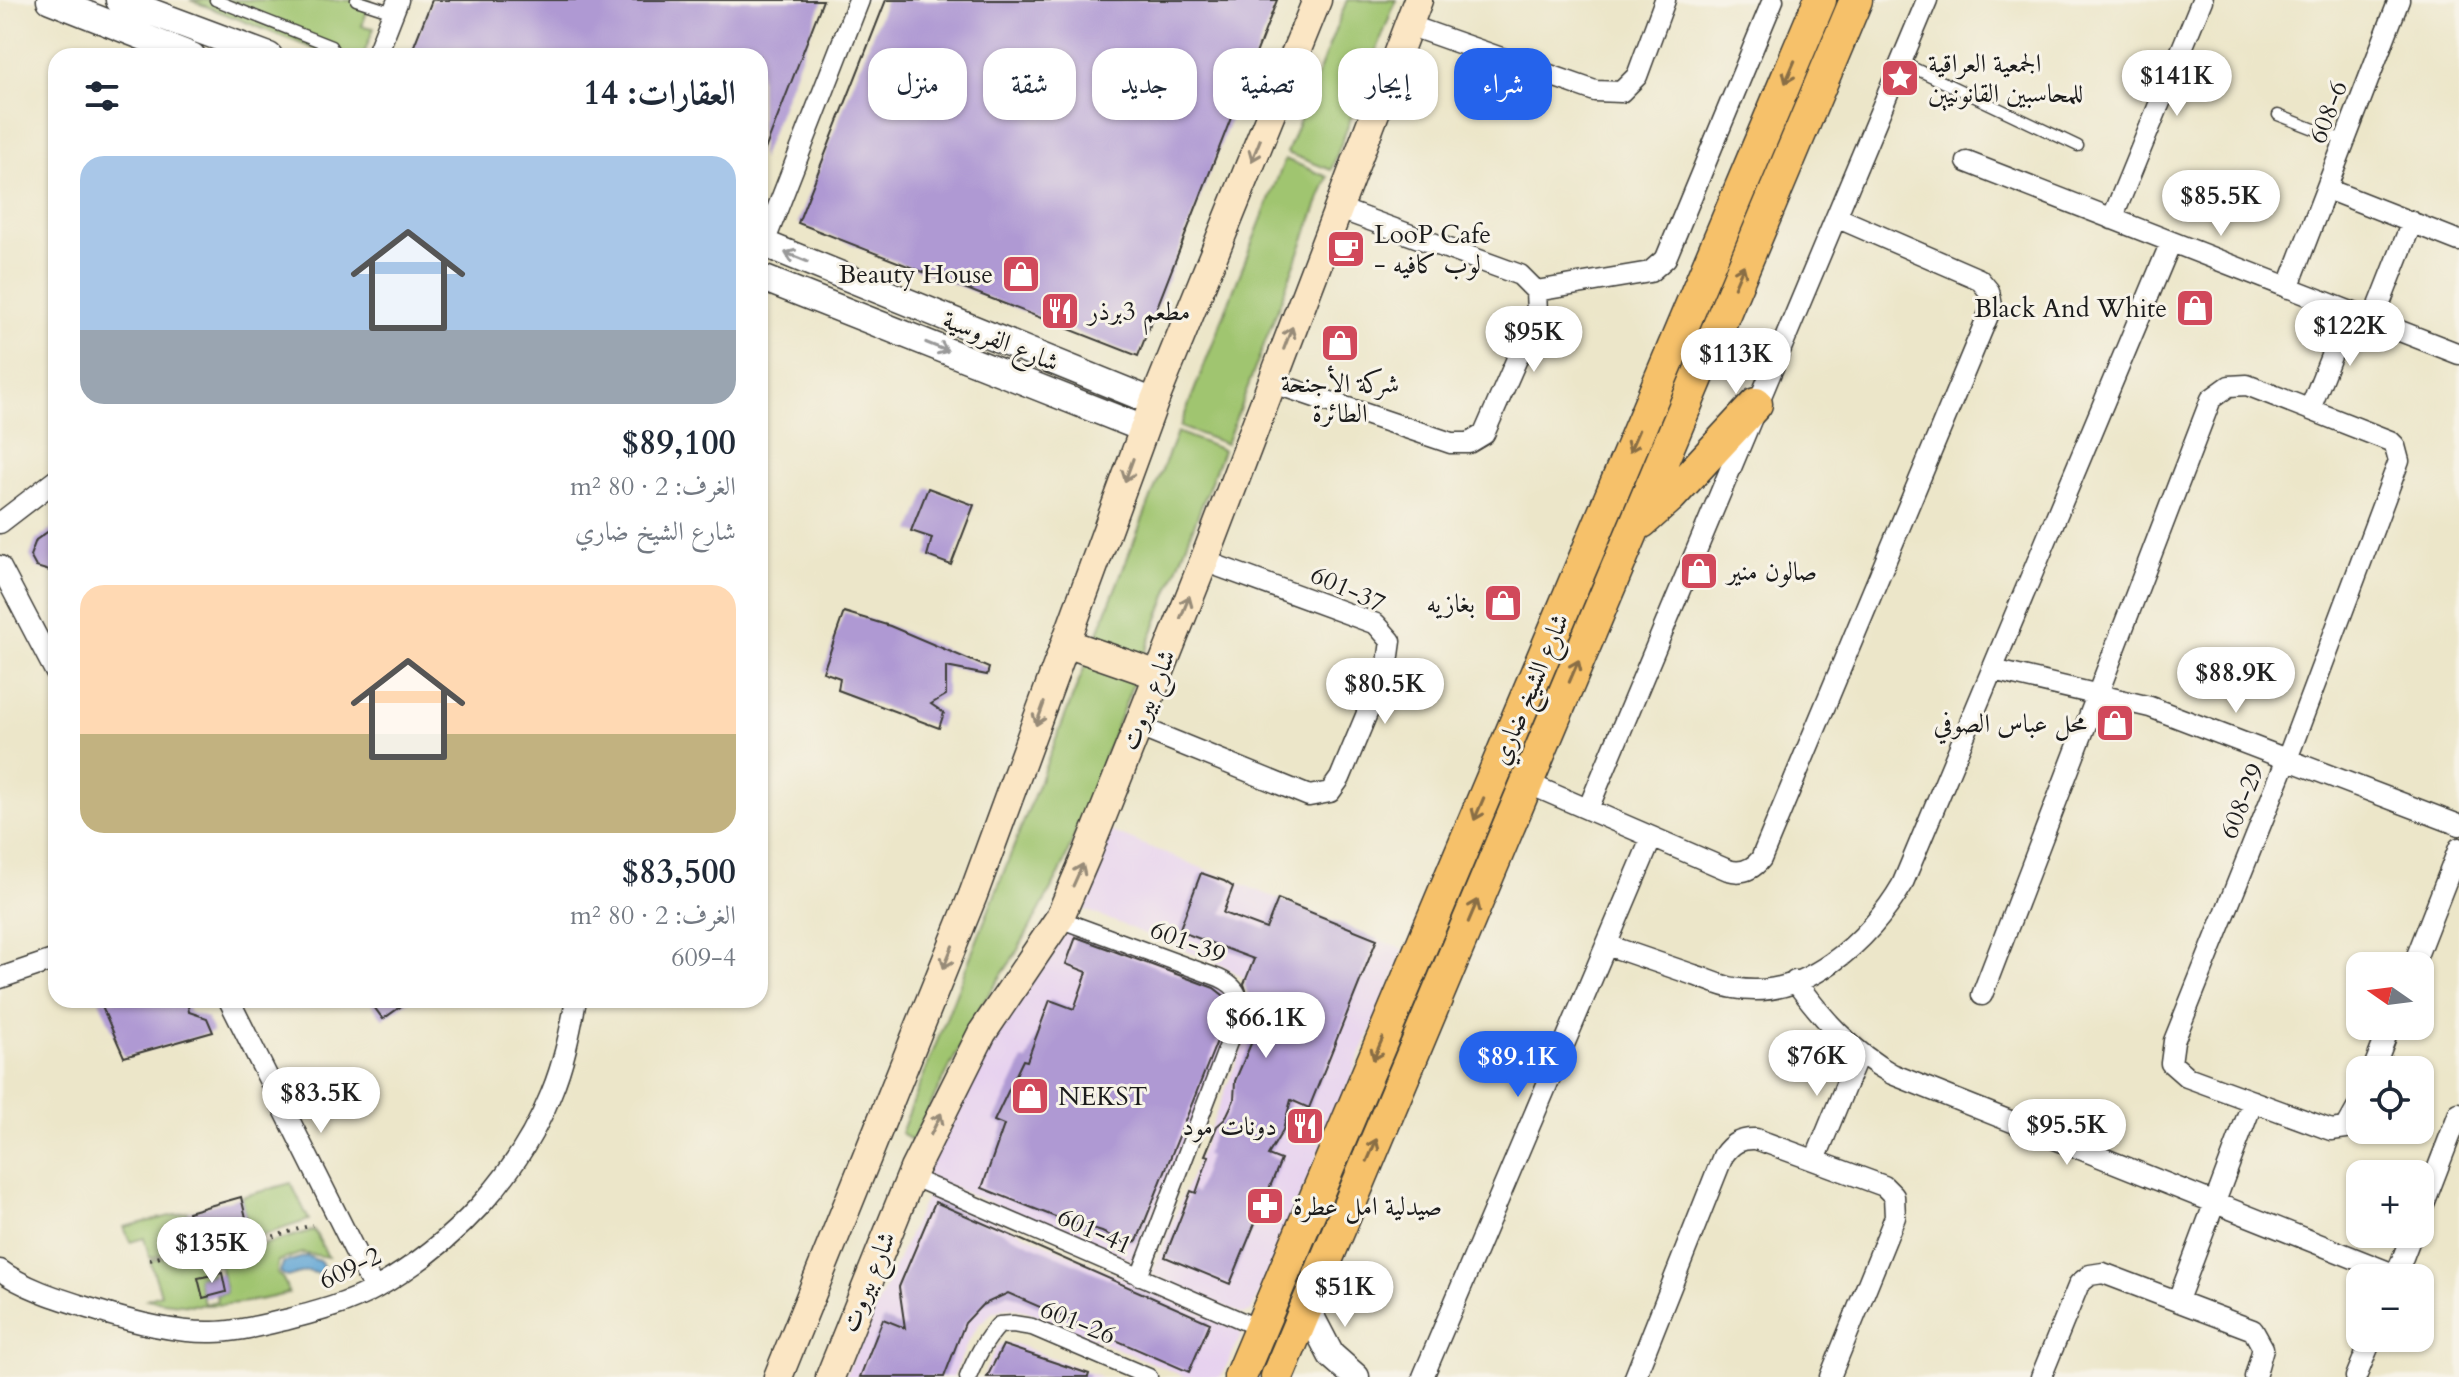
<!DOCTYPE html>
<html lang="ar">
<meta charset="utf-8">
<style>
:root{--surface:#fff;--page:#f6f6f7;--text:#1f2937;--muted:#747a83;--accent:#2563eb}
body{margin:0;font-family:Cardo,Amiri,serif;background:var(--page);color:var(--text);direction:rtl;height:100vh;display:flex;flex-direction:column;font-size:30px;white-space:nowrap}
*{box-sizing:border-box;margin:0}
p{font-size:26px;color:var(--muted)}
.icon{flex:none;width:44px;height:44px;fill:none;stroke:currentColor;stroke-width:2;stroke-linecap:round;stroke-linejoin:round}
.map{position:relative;flex:1;overflow:hidden;direction:ltr}
.panel{position:absolute;left:48px;top:48px;width:720px;height:960px;display:flex;flex-direction:column;background:var(--surface);border-radius:24px;box-shadow:0 2px 6px #0004;direction:rtl}
.panel>*{flex:none}
.top-card{position:absolute;left:792px;top:48px;width:760px;height:72px;direction:rtl;display:flex;gap:16px}
.needle{width:52px;rotate:284deg}
.tools{position:absolute;left:2346px;top:952px;display:grid;gap:16px}
.tools a{display:grid;place-items:center;width:88px;height:88px;border-radius:16px;background:var(--surface);box-shadow:0 2px 6px #0004;font-size:40px}
.price{position:absolute;translate:-50% -68px;padding:0 18px;border-radius:28px;background:#fff;color:#222;font-size:26px;line-height:52px;filter:drop-shadow(0 2px 4px #0008)}
.price::after{content:'';position:absolute;left:50%;top:48px;width:24px;height:18px;margin-left:-12px;background:inherit;clip-path:polygon(0 0,100% 0,50% 100%)}
.price.on{background:var(--accent);color:#fff}
ul{padding:0;list-style:none}
li{display:grid;align-content:center;gap:16px;height:424px;padding:0 32px}
li span{display:grid;place-items:center;height:248px;border-radius:24px;color:#555}
li>.icon{margin-inline-start:auto}
span .icon{width:144px;height:144px;fill:#fffc;stroke-width:1}
li b{font-size:34px}
h2{display:flex;justify-content:space-between;align-items:center;height:96px;padding:0 32px;font-size:34px}
.chip{padding:0 28px;border-radius:24px;background:var(--surface);box-shadow:0 2px 6px #0004;font-size:28px;line-height:72px}
.chip.on{background:var(--accent);color:#fff}
.map>svg:first-child{display:block}
.built{fill:#e7d2ef}
.green{fill:#a0c570;stroke:#5e7046;stroke-width:2;fill-rule:evenodd}
.water{fill:#5ea4d4;stroke:#3d6078;stroke-width:2}
.building{fill:#af99d3}
.lines{fill:none;stroke-linecap:round;stroke-linejoin:round}
.service-casing{stroke:#3b3a36;stroke-width:13}
.pedestrian-casing{stroke:#3b3a36;stroke-width:19}
.minor-casing{stroke:#3b3a36;stroke-width:23}
.tertiary-casing{stroke:#3b3a36;stroke-width:29}
.secondary-casing{stroke:#3b3a36;stroke-width:31}
.primary-casing{stroke:#3b3a36;stroke-width:35}
.path{stroke:#3b3a36;stroke-width:4;stroke-dasharray:2 6;stroke-linecap:butt}
.service{stroke:#fff;stroke-width:10}
.pedestrian{stroke:#fff;stroke-width:16}
.minor{stroke:#fff;stroke-width:20}
.tertiary{stroke:#fff;stroke-width:26}
.secondary{stroke:#fbe6c4;stroke-width:28}
.primary{stroke:#f6c16b;stroke-width:32}
.oneway{stroke:#896e44}
.oneway2{stroke:#978b78}
.oneway3{stroke:#999}
.labels{text-anchor:middle;dominant-baseline:central;stroke-width:6;stroke-linejoin:round;paint-order:stroke}
.poi-label{font-size:26px;fill:#1c1c1c;stroke:#f7f3e8;text-anchor:start}
.street-label{font-size:26px;fill:#1c1c1c;stroke:#f7f3e8}
</style>
<div class="map">
<svg width="2459" height="1377" viewBox="0 0 2459 1377">
<rect width="100%" height="100%" fill="#f7f3e8"/>
<filter id="ink" filterUnits="userSpaceOnUse"><feTurbulence type="fractalNoise" baseFrequency=".0125" numOctaves="2"/><feDisplacementMap in="SourceGraphic" scale="16" xChannelSelector="R" yChannelSelector="G"/><feConvolveMatrix kernelMatrix="1 2 1 2 8 2 1 2 1" color-interpolation-filters="sRGB"/></filter>
<filter id="wash" filterUnits="userSpaceOnUse"><feTurbulence type="fractalNoise" baseFrequency=".006" numOctaves="4" result="noise"/><feDisplacementMap in="SourceGraphic" scale="32" xChannelSelector="R" yChannelSelector="G"/><feGaussianBlur stdDeviation="1.8" result="paint"/><feColorMatrix in="noise" values="0 0 0 0 0 0 0 0 0 0 0 0 0 0 0 0 0 1.4 0 .05"/><feComposite in="paint" operator="in"/></filter>
<g filter="url(#wash)">
<rect width="100%" height="100%" fill="#ece6c9"/>
<path class="built" d="M1105,829L1405,950L1251,1312L1242,1314L1152,1274L1253,1021L1249,983L1228,968L1074,905Z
M1066,918L1228,981L1240,1009L1133,1261L927,1177L926,1170L997,1029Z
M935,1194L1239,1330L1242,1334L1221,1377H1186L1027,1311L1009,1307L993,1312L980,1323L968,1342L953,1377H845L926,1197Z
M1005,1343L1015,1344L1101,1377H983L996,1347Z"/>
<path class="green" d="M190,0H371L362,26L374,28L363,56H332Z
M1347,0H1396L1331,170L1287,153Z
M1285,159L1328,177L1226,444L1180,427Z
M1177,432L1223,450L1060,873L1015,955L981,1006L912,1141L901,1133Z
M291,1183L309,1220L257,1237L255,1229L249,1230L241,1197Z
M188,1212L195,1240L210,1237L211,1241L150,1258L144,1238L130,1242L124,1227Z
M314,1230L328,1257L302,1253L278,1261L277,1273L283,1279L289,1293C243,1306 194,1309 147,1299L161,1294L150,1261L212,1244L259,1246ZM220,1264L226,1292L216,1295L217,1301L204,1304L198,1278L212,1275L210,1266Z"/>
<path class="water" d="M307,1256L321,1262L323,1268L321,1274L307,1271L287,1277L280,1272L283,1263Z"/>
<g id="blocks">
<path class="building" d="M432,0H823L761,160L760,56H410Z
M886,0H1277L1138,356L798,223Z
M928,488L974,505L951,565L927,556L932,538L911,531Z
M56,526V573L36,567L30,556L36,540Z
M844,612L890,626L989,668L987,675L946,667V695L931,704L944,713L939,728L838,690L840,678L823,672Z
M1201,873L1224,881L1233,887L1223,913L1266,929L1278,899L1377,939L1309,1108L1291,1100L1283,1130L1268,1155L1281,1160L1230,1284L1165,1257L1191,1191L1196,1193L1209,1156L1205,1155L1217,1126L1225,1119L1234,1100L1235,1081L1253,1039L1244,1035L1250,1002L1244,984L1254,959L1179,931Z
M1076,937L1214,988L1228,999L1225,1021L1137,1241L1125,1243L1102,1232L1058,1218L982,1188L1004,1125L994,1121L1023,1060L1027,1061L1050,1000L1074,1009L1087,972L1066,964Z
M99,1000H187L189,1012L207,1018L213,1032L124,1057Z
M369,1000H410L383,1019Z
M241,1197L249,1230L255,1229L260,1249L209,1261L203,1239L195,1241L188,1212Z
M935,1202L1210,1323L1189,1372L1008,1293L982,1305L965,1323L944,1377H860L883,1319L905,1328L899,1287Z
M222,1273L226,1292L203,1298L198,1278Z
M1003,1345L1089,1374L1088,1377H987Z"/>
</g>
</g>
<g filter="url(#ink)">
<use href="#blocks" fill-opacity="0" stroke="#3b3a36" stroke-width="2"/>
<g class="lines">
<defs>
<path id="service" d="M215,0L331,46L337,56
M356,0L393,12
M1901,62L2078,146
M2278,115L2345,141"/>
<path id="pedestrian" d="M1059,919L1219,978C1243,989 1241,1000 1236,1024L1139,1277
M911,1177L1261,1329
M968,1377C976,1358 984,1341 999,1325L1013,1324L1032,1327L1149,1377"/>
<path id="minor" d="M1408,25L1595,91L1621,92L1637,76L1665,0
M376,56L398,0
M1967,162L2459,354
M2327,189L2459,241
M2112,219L2202,0
M764,243L859,0
M2288,288L2399,0
M1536,291L1650,272L1666,258L1773,0
M2373,321L2412,222
M1271,382L1451,443H1469L1484,434L1537,313L1536,291L1520,275L1337,208
M2310,409L2349,311
M0,523L56,480
M0,566L56,673
M1993,670L2150,707L2459,825
M1137,726L1309,796L1330,792L1340,778L1388,663L1391,641L1376,624L1204,561
M1527,783L1728,870C1741,874 1752,870 1761,859L1992,306L1989,291L1979,279L1836,217
M1588,809L1927,0
M1607,945C1636,955 1665,965 1694,975C1707,979 1721,986 1734,988C1804,1002 1870,940 1902,885L2171,242
M2413,966L2459,848
M0,978L56,959
M1795,981C1822,1018 1851,1051 1892,1074L2396,1275
M1982,995L2211,399L2229,386L2247,385L2390,441L2395,446L2399,461L2287,759L2174,1041L2171,1063L2187,1077L2331,1130L2346,1128L2360,1103
M229,1000L374,1289
M2373,1070L2390,1026
M1815,1160L1859,1053
M2420,1214L2459,1113
M0,1270C27,1290 64,1300 95,1310C132,1322 174,1333 213,1332C237,1332 262,1325 285,1320C316,1312 348,1304 376,1288C453,1245 518,1176 551,1094C564,1063 570,1032 576,1000
M2395,1278L2412,1234
M2178,1300L2253,1101
M1423,1377L1652,837
M1635,1377L1723,1156C1732,1143 1741,1138 1756,1139L1884,1186L1894,1196L1895,1217L1830,1377
M2041,1377L2079,1284L2090,1275L2103,1273L2253,1330L2263,1348L2255,1377
M2356,1377L2372,1338"/>
<path id="tertiary" d="M50,0L192,56
M119,0L269,56
M760,242L1154,402
M760,277L1144,429
M1306,1307L1331,1355L1356,1377"/>
<path id="secondary" d="M1066,643L1158,675
M778,1377L973,895L1154,402L1317,0
M830,1377L914,1169L982,1033L1059,919L1087,854L1204,561L1418,0"/>
<path id="primary" d="M1642,522L1671,496L1756,404
M1240,1377L1820,0
M1277,1377L1856,0"/>
</defs>
<use href="#service" class="service-casing"/>
<use href="#pedestrian" class="pedestrian-casing"/>
<use href="#minor" class="minor-casing"/>
<use href="#tertiary" class="tertiary-casing"/>
<use href="#secondary" class="secondary-casing"/>
<use href="#primary" class="primary-casing"/>
<path class="path" d="M258,1241L312,1225
M150,1260L211,1242"/>
<use href="#service" class="service"/>
<use href="#pedestrian" class="pedestrian"/>
<use href="#minor" class="minor"/>
<use href="#tertiary" class="tertiary"/>
<use href="#secondary" class="secondary"/>
<use href="#primary" class="primary"/>
</g>
<defs><path id="oneway-shaft" d="M-6 0H5M1.5-3L5.5 0L1.5 3" fill="none" stroke-width="1.6" stroke-linecap="round" stroke-linejoin="round" transform="scale(2)"/></defs>
<g class="oneway">
<use href="#oneway-shaft" transform="translate(1790 72) rotate(113)"/>
<use href="#oneway-shaft" transform="translate(1739 276) rotate(-67)"/>
<use href="#oneway-shaft" transform="translate(1634 441) rotate(113)"/>
<use href="#oneway-shaft" transform="translate(1574 671) rotate(-67)"/>
<use href="#oneway-shaft" transform="translate(1479 809) rotate(113)"/>
<use href="#oneway-shaft" transform="translate(1473 911) rotate(-67)"/>
<use href="#oneway-shaft" transform="translate(1378 1049) rotate(113)"/>
<use href="#oneway-shaft" transform="translate(1372 1150) rotate(-67)"/>
</g>
<g class="oneway2">
<use href="#oneway-shaft" transform="translate(1256 150) rotate(112)"/>
<use href="#oneway-shaft" transform="translate(1288 338) rotate(-69)"/>
<use href="#oneway-shaft" transform="translate(1129 470) rotate(110)"/>
<use href="#oneway-shaft" transform="translate(1185 607) rotate(-68)"/>
<use href="#oneway-shaft" transform="translate(1040 714) rotate(110)"/>
<use href="#oneway-shaft" transform="translate(1078 875) rotate(-66)"/>
<use href="#oneway-shaft" transform="translate(948 957) rotate(112)"/>
<use href="#oneway-shaft" transform="translate(936 1124) rotate(-64)"/>
</g>
<g class="oneway3">
<use href="#oneway-shaft" transform="translate(796 257) rotate(-158)"/>
<use href="#oneway-shaft" transform="translate(937 347) rotate(22)"/>
</g>
</g>
<defs>
<symbol id="sight-square" viewBox="-11 -11 22 22"><rect x="-9" y="-9" width="18" height="18" rx="4" fill="#d1495b" stroke="#f7f3e8"/><path d="M0-6L1.8-2.2L6-1.7L2.9 1.2L3.7 5.4L0 3.3L-3.7 5.4L-2.9 1.2L-6-1.7L-1.8-2.2Z" fill="#fff"/></symbol>
<symbol id="cafe-square" viewBox="-11 -11 22 22"><rect x="-9" y="-9" width="18" height="18" rx="4" fill="#d1495b" stroke="#f7f3e8"/><path d="M-5.5-4.5H6V0H3Q3 3.5 0 3.5H-2.5Q-5.5 3.5-5.5 0ZM3-3.2v2h1.7v-2ZM-6 4.5H4V6H-6Z" fill="#fff"/></symbol>
<symbol id="shop-square" viewBox="-11 -11 22 22"><rect x="-9" y="-9" width="18" height="18" rx="4" fill="#d1495b" stroke="#f7f3e8"/><path d="M-5-2.5h2.3a2.7 3.5 0 0 1 5.4 0H5L5.5 6h-11ZM-1.5-2.5h3a1.5 2.3 0 0 0-3 0Z" fill="#fff"/></symbol>
<symbol id="restaurant-square" viewBox="-11 -11 22 22"><rect x="-9" y="-9" width="18" height="18" rx="4" fill="#d1495b" stroke="#f7f3e8"/><path d="M-5-6h1v4h1v-4h1v4h1v-4h1v5L-1.5 .5V6h-2V.5L-5-1ZM5-6V6H3V1.5H1.5Q1.5-4 5-6Z" fill="#fff"/></symbol>
<symbol id="pharmacy-square" viewBox="-11 -11 22 22"><rect x="-9" y="-9" width="18" height="18" rx="4" fill="#d1495b" stroke="#f7f3e8"/><path d="M-2-6h4v4h4v4h-4v4h-4v-4h-4v-4h4Z" fill="#fff"/></symbol>
</defs>
<g fill-rule="evenodd">
<use href="#sight-square" x="1878" y="56" width="44" height="44"/>
<use href="#cafe-square" x="1324" y="227" width="44" height="44"/>
<use href="#shop-square" x="999" y="252" width="44" height="44"/>
<use href="#shop-square" x="2173" y="286" width="44" height="44"/>
<use href="#restaurant-square" x="1038" y="289" width="44" height="44"/>
<use href="#shop-square" x="1318" y="321" width="44" height="44"/>
<use href="#shop-square" x="1677" y="549" width="44" height="44"/>
<use href="#shop-square" x="1481" y="581" width="44" height="44"/>
<use href="#shop-square" x="2093" y="701" width="44" height="44"/>
<use href="#shop-square" x="1008" y="1074" width="44" height="44"/>
<use href="#restaurant-square" x="1283" y="1104" width="44" height="44"/>
<use href="#pharmacy-square" x="1243" y="1184" width="44" height="44"/>
</g>
<g class="labels">
<g class="poi-label">
<text x="1928" y="63">الجمعية العراقية<tspan x="1928" dy="30">للمحاسبين القانونيين</tspan></text>
<text x="1374" y="234">LooP Cafe<tspan x="1374" dy="30">- لوب كافيه</tspan></text>
<text x="993" y="274" text-anchor="end">Beauty House</text>
<text x="2167" y="308" text-anchor="end">Black And White</text>
<text x="1088" y="311">مطعم 3برذر</text>
<text x="1340" y="383" text-anchor="middle">شركة الأجنحة<tspan x="1340" dy="30">الطائرة</tspan></text>
<text x="1727" y="571">صالون منير</text>
<text x="1475" y="603" text-anchor="end">بغازيه</text>
<text x="2087" y="723" text-anchor="end">محل عباس الصوفي</text>
<text x="1058" y="1096">NEKST</text>
<text x="1277" y="1126" text-anchor="end">دونات مود</text>
<text x="1293" y="1206">صيدلية امل عطرة</text>
</g>
<g class="street-label">
<text transform="translate(2328 112) rotate(-69)">608-6</text>
<text transform="translate(1001 341) rotate(22)">شارع الفروسية</text>
<text transform="translate(1348 589) rotate(24)">601-37</text>
<text transform="translate(1530 689) rotate(-67)">شارع الشيخ ضاري</text>
<text transform="translate(1148 700) rotate(-68)">شارع بيروت</text>
<text transform="translate(2242 801) rotate(-68)">608-29</text>
<text transform="translate(1188 942) rotate(21)">601-39</text>
<text transform="translate(1095 1231) rotate(24)">601-41</text>
<text transform="translate(350 1268) rotate(-26)">609-2</text>
<text transform="translate(868 1282) rotate(-68)">شارع بيروت</text>
<text transform="translate(1078 1322) rotate(22)">601-26</text>
</g>
</g>
</svg>
<div class="tools">
<a><svg class="needle" viewBox="-14 -14 28 28"><path d="M0-13l5 13h-10z" fill="#e53935"/><path d="M0 13l5-13h-10z" fill="#747a83"/></svg></a>
<a><svg class="icon" aria-label="locate" viewBox="0 0 24 24"><circle cx="12" cy="12" r="6"/><path d="M12 2v4M12 18v4M2 12h4M18 12h4"/></svg></a>
<a>+</a>
<a>−</a>
</div>
<b class="price" style="left:2177px;top:118px">$141K</b>
<b class="price" style="left:2221px;top:238px">$85.5K</b>
<b class="price" style="left:2350px;top:368px">$122K</b>
<b class="price" style="left:1534px;top:374px">$95K</b>
<b class="price" style="left:1736px;top:396px">$113K</b>
<b class="price" style="left:2236px;top:715px">$88.9K</b>
<b class="price" style="left:1385px;top:726px">$80.5K</b>
<b class="price" style="left:1266px;top:1060px">$66.1K</b>
<b class="price" style="left:1817px;top:1098px">$76K</b>
<b class="price on" style="left:1518px;top:1099px">$89.1K</b>
<b class="price" style="left:321px;top:1135px">$83.5K</b>
<b class="price" style="left:2067px;top:1167px">$95.5K</b>
<b class="price" style="left:212px;top:1285px">$135K</b>
<b class="price" style="left:1345px;top:1329px">$51K</b>
<div class="top-card">
<a class="chip on">شراء</a>
<a class="chip">إيجار</a>
<a class="chip">تصفية</a>
<a class="chip">جديد</a>
<a class="chip">شقة</a>
<a class="chip">منزل</a>
</div>
<section class="panel">
<h2>العقارات: 14<svg class="icon" aria-label="filters" viewBox="0 0 24 24"><path d="M4 7h16M4 17h16"/><circle cx="9" cy="7" r="2"/><circle cx="15" cy="17" r="2"/></svg></h2>
<ul>
<li><span style="background:linear-gradient(#a9c7e8 70%,#9aa5b1 0)"><svg class="icon" aria-label="home" viewBox="0 0 24 24"><path d="M3 11l9-7 9 7M6 9v11h12V9"/></svg></span><div><b>$89,100</b><p>الغرف: 2 · 80 m²</p><p>شارع الشيخ ضاري</p></div></li>
<li><span style="background:linear-gradient(#ffd9b3 60%,#c2b280 0)"><svg class="icon" aria-label="home" viewBox="0 0 24 24"><path d="M3 11l9-7 9 7M6 9v11h12V9"/></svg></span><div><b>$83,500</b><p>الغرف: 2 · 80 m²</p><p>609-4</p></div></li>
</ul>
</section>
</div>
